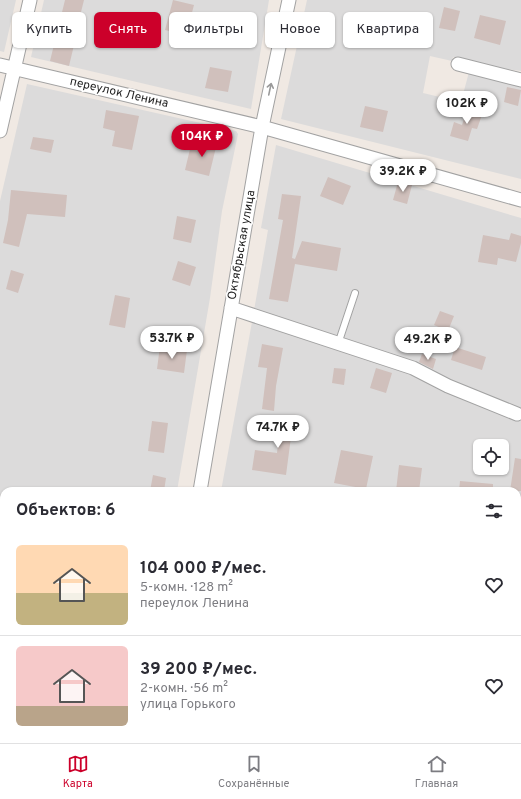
<!DOCTYPE html>
<html lang="ru">
<meta charset="utf-8">
<style>
:root{--surface:#fff;--page:#f7f7f7;--text:#2b2b33;--muted:#7c7c81;--line:#e1e1e2;--accent:#cc002a}
body{margin:0;font-family:Overpass,sans-serif;background:var(--page);color:var(--text);height:100vh;display:flex;flex-direction:column;font-size:15px;white-space:nowrap}
*{box-sizing:border-box;margin:0}
p{font-size:13px;color:var(--muted)}
.icon{flex:none;width:22px;height:22px;fill:none;stroke:currentColor;stroke-width:2;stroke-linecap:round;stroke-linejoin:round}
.map{position:relative;flex:1;overflow:hidden}
.drawer{position:absolute;left:0px;top:487px;width:521px;height:256px;display:flex;flex-direction:column;background:var(--surface);border-radius:12px 12px 0 0;box-shadow:0 1px 3px #0004}
.drawer>*{flex:none}
.guide{position:absolute;left:12px;top:12px;width:497px;height:36px;display:flex;gap:8px}
.buttons{position:absolute;left:473px;top:439px;display:grid;gap:8px}
.buttons a{display:grid;place-items:center;width:36px;height:36px;border-radius:6px;background:var(--surface);box-shadow:0 1px 3px #0004;font-size:20px}
.price{position:absolute;translate:-50% -34px;padding:0 9px;border-radius:14px;background:#fff;color:#222;font-size:13px;line-height:26px;filter:drop-shadow(0 1px 2px #0008)}
.price::after{content:'';position:absolute;left:50%;top:24px;width:12px;height:9px;margin-left:-6px;background:inherit;clip-path:polygon(0 0,100% 0,50% 100%)}
.price.selected{background:var(--accent);color:#fff}
ul{padding:0;list-style:none}
li{display:flex;align-items:center;gap:12px;height:100px;padding:0 16px}
li+li{border-top:1px solid var(--line)}
li span{display:grid;place-items:center;flex:none;width:112px;height:80px;border-radius:6px;color:#555}
li>.icon{margin-inline-start:auto}
span .icon{width:48px;height:48px;fill:#fffc;stroke-width:1}
li b{font-size:17px}
h2{display:flex;justify-content:space-between;align-items:center;height:48px;padding:0 16px;font-size:17px}
.tag{padding:0 14px;border-radius:6px;background:var(--surface);box-shadow:0 1px 3px #0004;font-size:14px;line-height:36px}
.tag.selected{background:var(--accent);color:#fff}
.tabs{display:flex;justify-content:space-around;align-items:center;height:56px;border-top:1px solid var(--line);background:var(--surface);font-size:11px;color:var(--muted)}
.tabs a{display:grid;justify-items:center;gap:2px}
.tabs .selected{color:var(--accent)}
.map>svg:first-child{display:block}
.residential{fill:#dcdbdb;fill-rule:evenodd}
.building{fill:#d0c0bc}
.lines{fill:none;stroke-linecap:round;stroke-linejoin:round}
.lane-casing{stroke:#a2a2a2;stroke-width:8}
.street-casing{stroke:#a2a2a2;stroke-width:15}
.lane{stroke:#fff;stroke-width:6}
.street{stroke:#fff;stroke-width:13}
.oneway{stroke:#9a9a9a}
.labels{text-anchor:middle;dominant-baseline:central;stroke-width:3.5;stroke-linejoin:round;paint-order:stroke}
.street-label{font-size:12px;fill:#1e1e1e;stroke:#fff}
</style>
<div class="map">
<svg width="521" height="743" viewBox="0 0 521 743">
<rect width="100%" height="100%" fill="#f0e9e3"/>
<path class="residential" d="M0,0H16L4,52L0,51Z
M44,0H269L251,109L31,57Z
M307,0H521V71L499,68L453,57L452,61L430,56L423,93L461,102L469,72L521,84V179L281,119Z
M27,84L236,131L238,134L222,211L210,298L177,491H4V739H135L134,743H0V201Z
M276,145L521,218V548L517,547V491H221L252,322L268,230L261,228ZM480,446H502V468H480Z
M517,571L521,572V743H427L428,739H517Z
M180,739H394L405,743H180Z"/>
<path class="building" d="M65,0H84L74,40L75,41L69,66L50,61Z
M173,0L194,5L186,35L165,30Z
M444,7L460,11L455,31L439,28Z
M480,15L506,21L500,45L474,38Z
M210,67L232,71L228,92L205,88Z
M507,87L521,90L518,106L504,102Z
M365,106L388,111L383,132L360,127Z
M468,107L483,112L477,129L472,128L468,141L450,136L454,122L462,125Z
M106,110L139,116L132,150L112,146L115,131L103,128Z
M33,137L54,140L51,153L30,149Z
M202,139L217,143L209,176L185,170L190,149L199,151Z
M328,177L351,186L343,205L320,196Z
M398,182L412,185L407,204L393,200Z
M11,190L67,195L65,217L27,214L19,247L3,243L8,220Z
M282,194L301,196L292,258L295,259L302,241L341,248L337,271L295,264L288,302L269,299L283,220L278,219Z
M177,216L196,220L191,243L173,239Z
M511,233L521,236V243L516,262L498,258L497,265L478,262L483,235L509,240Z
M178,261L196,267L190,286L172,280Z
M11,270L24,274L18,293L6,289Z
M115,295L130,298L125,328L109,325Z
M440,311L454,316L448,331L434,325Z
M262,344L283,348L276,386L274,411L262,409L267,368L258,367Z
M160,346L187,350L184,373L157,369Z
M455,347L486,357L482,370L451,360Z
M422,354L436,359L433,369L419,362Z
M334,368L346,369L344,385L332,383Z
M376,368L392,373L386,393L370,388Z
M281,415L300,417L298,438L291,437L286,475L252,470L255,450L277,453Z
M152,421L168,423L164,453L148,451Z
M341,450L373,456L366,489L334,483Z
M515,458L521,459V491H510Z
M399,465L422,468L419,491H396Z
M153,475L166,478L164,491H150Z
M460,481L493,484V491H459Z"/>
<g class="lines">
<defs>
<path id="lane" d="M338,344L355,293"/>
<path id="street" d="M458,64L521,80
M0,65L262,127L521,200
M0,131L30,0
M231,308L413,368L448,386L517,414
M200,491L262,127L289,0
M517,558H521
M157,743L158,739
M417,743L418,739"/>
</defs>
<use href="#lane" class="lane-casing"/>
<use href="#street" class="street-casing"/>
<use href="#lane" class="lane"/>
<use href="#street" class="street"/>
</g>
<defs><path id="oneway-shaft" d="M-6 0H5M1.5-3L5.5 0L1.5 3" fill="none" stroke-width="1.6" stroke-linecap="round" stroke-linejoin="round"/></defs>
<use class="oneway" href="#oneway-shaft" transform="translate(270 89) rotate(-78)"/>
<g class="labels">
<g class="street-label">
<text transform="translate(119 93) rotate(13)">переулок Ленина</text>
<text transform="translate(242 245) rotate(-80)">Октябрьская улица</text>
</g>
</g>
</svg>
<div class="buttons">
<a><svg class="icon" aria-label="locate" viewBox="0 0 24 24"><circle cx="12" cy="12" r="6"/><path d="M12 2v4M12 18v4M2 12h4M18 12h4"/></svg></a>
</div>
<b class="price" style="left:467px;top:125px">102K ₽</b>
<b class="price selected" style="left:202px;top:158px">104K ₽</b>
<b class="price" style="left:403px;top:193px">39.2K ₽</b>
<b class="price" style="left:172px;top:360px">53.7K ₽</b>
<b class="price" style="left:428px;top:361px">49.2K ₽</b>
<b class="price" style="left:278px;top:449px">74.7K ₽</b>
<div class="guide">
<a class="tag">Купить</a>
<a class="tag selected">Снять</a>
<a class="tag">Фильтры</a>
<a class="tag">Новое</a>
<a class="tag">Квартира</a>
</div>
<section class="drawer">
<h2>Объектов: 6<svg class="icon" aria-label="filters" viewBox="0 0 24 24"><path d="M4 7h16M4 17h16"/><circle cx="9" cy="7" r="2"/><circle cx="15" cy="17" r="2"/></svg></h2>
<ul>
<li><span style="background:linear-gradient(#ffd9b3 60%,#c2b280 0)"><svg class="icon" aria-label="home" viewBox="0 0 24 24"><path d="M3 11l9-7 9 7M6 9v11h12V9"/></svg></span><div><b>104 000 ₽/мес.</b><p>5-комн. · 128 m²</p><p>переулок Ленина</p></div><svg class="icon" aria-label="heart" viewBox="0 0 24 24"><path d="M12 20l-8-8c-3-5 5-10 8-4 3-6 11-1 8 4z"/></svg></li>
<li><span style="background:linear-gradient(#f6c9c9 75%,#b9a48a 0)"><svg class="icon" aria-label="home" viewBox="0 0 24 24"><path d="M3 11l9-7 9 7M6 9v11h12V9"/></svg></span><div><b>39 200 ₽/мес.</b><p>2-комн. · 56 m²</p><p>улица Горького</p></div><svg class="icon" aria-label="heart" viewBox="0 0 24 24"><path d="M12 20l-8-8c-3-5 5-10 8-4 3-6 11-1 8 4z"/></svg></li>
</ul>
</section>
</div>
<nav class="tabs">
<a class="selected"><svg class="icon" aria-label="map" viewBox="0 0 24 24"><path d="M3 6l6-2 6 2 6-2v14l-6 2-6-2-6 2zM9 4v14M15 6v14"/></svg>Карта</a>
<a><svg class="icon" aria-label="saved" viewBox="0 0 24 24"><path d="M7 4h10v16l-5-4-5 4z"/></svg>Сохранённые</a>
<a><svg class="icon" aria-label="home" viewBox="0 0 24 24"><path d="M3 11l9-7 9 7M6 9v11h12V9"/></svg>Главная</a>
</nav>
